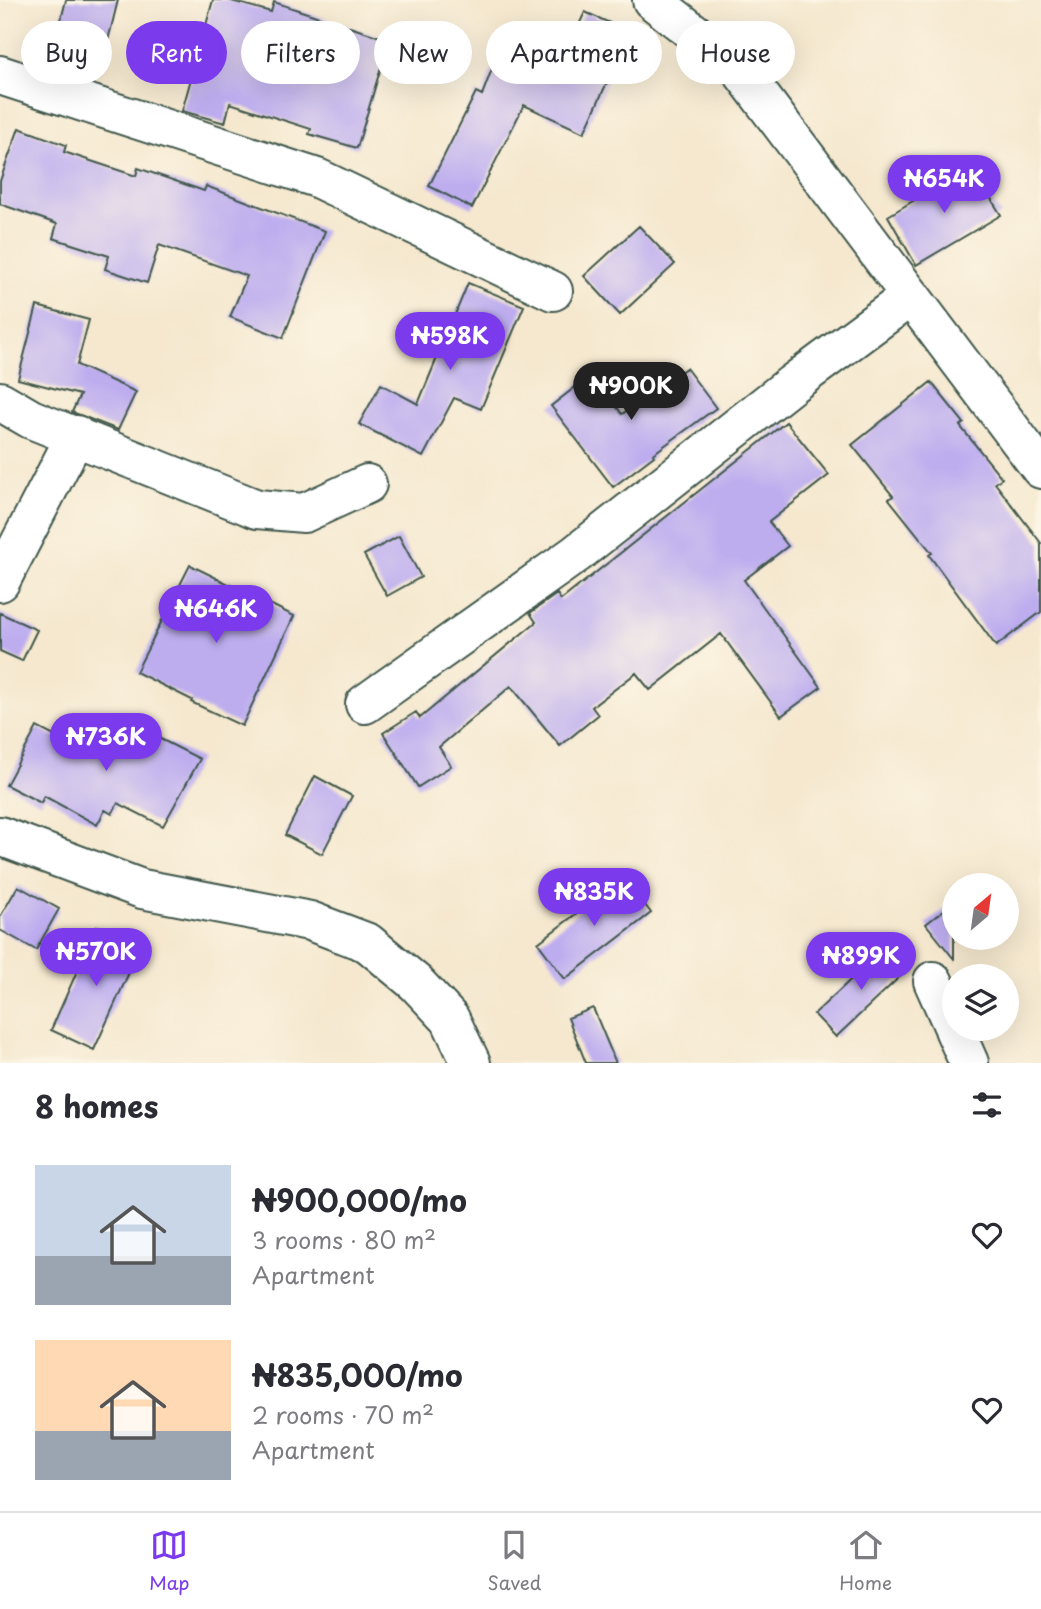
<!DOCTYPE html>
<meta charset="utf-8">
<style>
:root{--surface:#fff;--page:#f2f2f3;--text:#2b2b33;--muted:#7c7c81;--line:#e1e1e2;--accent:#7c3aed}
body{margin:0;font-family:"Playpen Sans",sans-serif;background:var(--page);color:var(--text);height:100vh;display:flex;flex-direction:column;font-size:26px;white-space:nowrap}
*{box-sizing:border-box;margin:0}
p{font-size:23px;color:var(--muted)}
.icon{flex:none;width:38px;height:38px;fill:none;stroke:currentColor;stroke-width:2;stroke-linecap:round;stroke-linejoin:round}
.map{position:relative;height:1063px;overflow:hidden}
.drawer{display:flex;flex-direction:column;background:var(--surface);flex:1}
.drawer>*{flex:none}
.top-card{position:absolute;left:21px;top:21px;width:999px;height:63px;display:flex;gap:14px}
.needle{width:46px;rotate:29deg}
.controls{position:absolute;left:942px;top:873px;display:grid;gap:14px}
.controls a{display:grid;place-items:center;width:77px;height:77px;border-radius:50%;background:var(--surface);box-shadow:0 7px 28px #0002;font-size:35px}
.price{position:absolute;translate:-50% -60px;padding:0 16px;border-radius:24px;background:var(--accent);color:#fff;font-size:23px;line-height:46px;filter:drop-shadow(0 2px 4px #0008)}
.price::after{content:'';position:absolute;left:50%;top:42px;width:21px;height:16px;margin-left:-10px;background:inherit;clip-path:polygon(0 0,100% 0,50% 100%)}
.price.selected{background:#222;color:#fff}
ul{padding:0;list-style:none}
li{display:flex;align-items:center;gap:21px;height:175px;padding:0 35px}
li span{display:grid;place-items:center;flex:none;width:196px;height:140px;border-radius:0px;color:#555}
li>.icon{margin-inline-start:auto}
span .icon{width:84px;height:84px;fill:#fffc;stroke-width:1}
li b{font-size:30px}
h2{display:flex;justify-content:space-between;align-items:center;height:84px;padding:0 35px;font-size:30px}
.tag{padding:0 24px;border-radius:32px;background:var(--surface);box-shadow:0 7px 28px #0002;font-size:24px;line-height:63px}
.tag.selected{background:var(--accent);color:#fff}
.menu{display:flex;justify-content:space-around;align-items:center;height:98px;border-top:2px solid var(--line);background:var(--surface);font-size:19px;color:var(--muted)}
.menu a{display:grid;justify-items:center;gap:4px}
.menu .selected{color:var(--accent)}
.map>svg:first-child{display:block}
.building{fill:#bdadef}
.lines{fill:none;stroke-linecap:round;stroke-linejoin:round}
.minor-casing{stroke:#3f574b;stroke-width:42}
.minor{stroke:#fff;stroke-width:38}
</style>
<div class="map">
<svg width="1041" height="1063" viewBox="0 0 1041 1063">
<rect width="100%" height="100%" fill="#fcf5e5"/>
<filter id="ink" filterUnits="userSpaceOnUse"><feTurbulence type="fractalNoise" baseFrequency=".0143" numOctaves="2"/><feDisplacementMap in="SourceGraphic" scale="14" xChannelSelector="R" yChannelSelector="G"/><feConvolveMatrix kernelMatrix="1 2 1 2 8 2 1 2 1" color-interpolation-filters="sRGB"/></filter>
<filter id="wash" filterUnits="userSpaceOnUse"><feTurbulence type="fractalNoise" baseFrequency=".00686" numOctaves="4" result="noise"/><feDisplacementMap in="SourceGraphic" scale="28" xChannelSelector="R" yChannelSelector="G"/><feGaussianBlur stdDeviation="1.57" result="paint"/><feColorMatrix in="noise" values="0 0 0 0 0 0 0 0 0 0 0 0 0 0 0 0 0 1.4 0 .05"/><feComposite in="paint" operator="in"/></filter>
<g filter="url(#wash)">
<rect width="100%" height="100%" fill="#f5e8cf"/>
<g id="blocks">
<path class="building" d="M66,0H118L100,73L51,60Z
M213,0H228L271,12L274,2L389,40L357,148L309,134L311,129L230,103L225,123L182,111Z
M585,12L630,32L584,133L524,105L472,208L429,186L476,92L482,95L503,40L561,63Z
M19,128L66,145L64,152L136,176L138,168L204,191L206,186L325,231L283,338L230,317L247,276L159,245L147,283L105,269L109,256L53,238L57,224L0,204V181Z
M971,166L1001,215L916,265L888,216Z
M639,226L675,264L620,315L584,276Z
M468,283L524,306L481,409L454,398L423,457L359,424L381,384L418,404Z
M37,306L89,320L77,365L136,392L118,430L72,412L80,395L18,379Z
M686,368L716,408L653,454L654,456L613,487L551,406L592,374L622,414Z
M931,382L964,423L960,426L1002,478L995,483L1041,543V612L996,646L929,555L932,553L889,499L893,496L852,445Z
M786,422L829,475L769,522L788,546L744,580L821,687L781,716L721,634L650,690L636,673L592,707L598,715L560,746L511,686L439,747L451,766L418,787L383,733L416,712L420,718L536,622L530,613L557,594L561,600Z
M399,536L421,577L387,596L364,555Z
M190,565L294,616L242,726L191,702L192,700L136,672Z
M0,613L37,630L22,661L0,651Z
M111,714L200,759L163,826L118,803L112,814L105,810L97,825L44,796L41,803L6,785L37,727L89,754Z
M315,776L352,796L322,854L285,835Z
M624,877L651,913L565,979L538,943Z
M18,886L59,909L36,950L0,930V917Z
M954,902V959L926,924Z
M97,926L141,946L94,1050L51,1030Z
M887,946L908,969L836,1037L814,1014Z
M593,1008L616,1063H586L568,1018Z"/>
</g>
</g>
<g filter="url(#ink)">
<use href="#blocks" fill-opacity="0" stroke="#3f574b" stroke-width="2"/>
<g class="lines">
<defs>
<path id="minor" d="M652,0L739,68L1041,469
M0,75L317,178L553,291
M0,401L31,419L257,509L304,513L367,484
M0,582L76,435
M365,704L576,554L792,384L911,296
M0,836L142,889L310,921L368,943L416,983L450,1019L471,1063
M933,981L954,1028
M954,1029L969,1063"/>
</defs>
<use href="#minor" class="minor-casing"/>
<use href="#minor" class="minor"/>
</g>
</g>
</svg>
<div class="controls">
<a><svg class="needle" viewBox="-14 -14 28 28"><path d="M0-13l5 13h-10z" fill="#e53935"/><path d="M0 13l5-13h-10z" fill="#7c7c81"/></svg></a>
<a><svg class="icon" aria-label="layers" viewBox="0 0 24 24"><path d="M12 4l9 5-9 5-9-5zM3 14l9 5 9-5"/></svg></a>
</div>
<b class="price" style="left:944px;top:215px">₦654K</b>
<b class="price" style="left:450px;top:372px">₦598K</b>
<b class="price selected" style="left:631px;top:422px">₦900K</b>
<b class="price" style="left:216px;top:645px">₦646K</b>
<b class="price" style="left:106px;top:773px">₦736K</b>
<b class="price" style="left:594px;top:928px">₦835K</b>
<b class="price" style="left:96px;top:988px">₦570K</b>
<b class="price" style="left:861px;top:992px">₦899K</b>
<div class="top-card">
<a class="tag">Buy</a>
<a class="tag selected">Rent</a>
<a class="tag">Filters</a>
<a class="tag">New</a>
<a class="tag">Apartment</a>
<a class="tag">House</a>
</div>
</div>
<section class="drawer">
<h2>8 homes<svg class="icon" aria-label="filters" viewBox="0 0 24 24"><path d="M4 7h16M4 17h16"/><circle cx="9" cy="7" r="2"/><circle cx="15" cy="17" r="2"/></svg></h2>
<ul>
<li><span style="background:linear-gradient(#c9d6e8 65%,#9aa5b1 0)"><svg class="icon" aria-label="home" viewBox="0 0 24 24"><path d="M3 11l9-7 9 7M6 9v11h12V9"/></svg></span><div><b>₦900,000/mo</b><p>3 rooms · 80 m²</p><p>Apartment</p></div><svg class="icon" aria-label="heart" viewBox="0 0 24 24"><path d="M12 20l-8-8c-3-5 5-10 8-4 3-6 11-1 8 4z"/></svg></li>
<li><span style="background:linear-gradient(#ffd9b3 65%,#9aa5b1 0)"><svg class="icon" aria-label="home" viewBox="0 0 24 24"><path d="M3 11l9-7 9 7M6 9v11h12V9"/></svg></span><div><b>₦835,000/mo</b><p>2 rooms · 70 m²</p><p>Apartment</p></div><svg class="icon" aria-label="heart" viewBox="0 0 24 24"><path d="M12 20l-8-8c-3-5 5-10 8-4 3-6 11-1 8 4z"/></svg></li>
</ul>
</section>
<nav class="menu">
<a class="selected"><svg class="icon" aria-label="map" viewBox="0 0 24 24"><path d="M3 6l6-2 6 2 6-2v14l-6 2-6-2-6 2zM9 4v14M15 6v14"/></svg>Map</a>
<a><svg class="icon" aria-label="saved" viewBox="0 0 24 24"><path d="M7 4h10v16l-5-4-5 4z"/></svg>Saved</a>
<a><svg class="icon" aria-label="home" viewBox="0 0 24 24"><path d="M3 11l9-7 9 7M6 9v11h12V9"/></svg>Home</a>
</nav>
